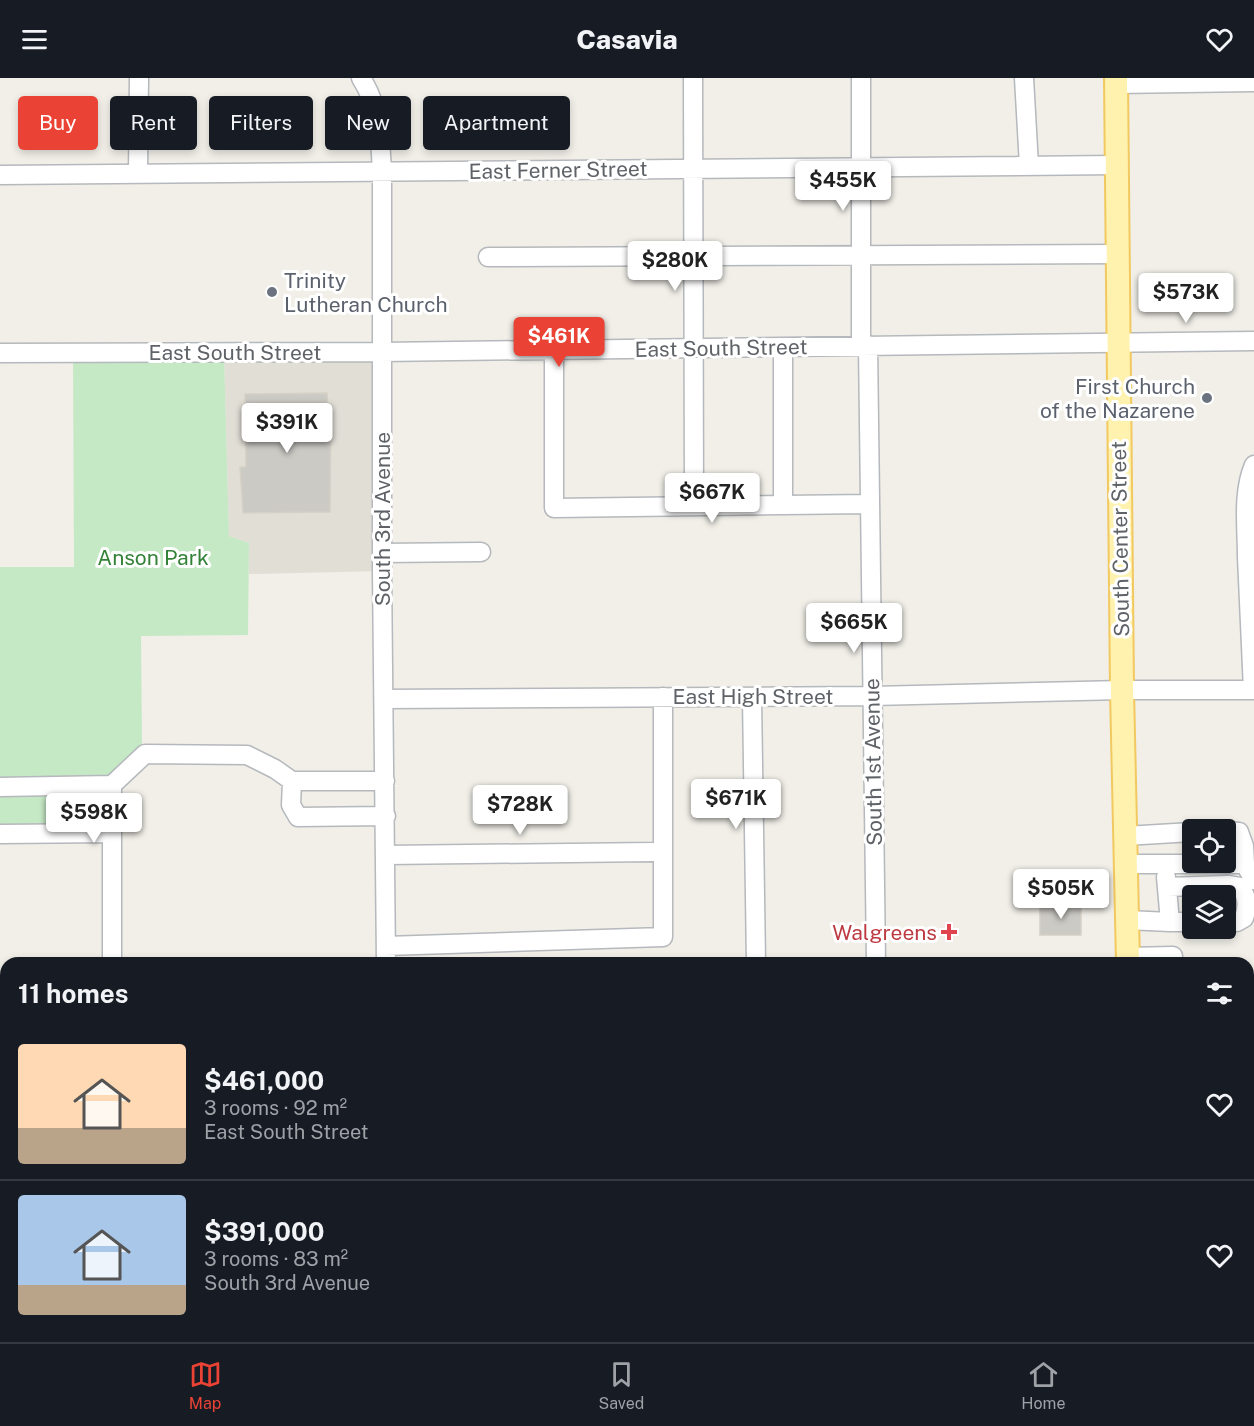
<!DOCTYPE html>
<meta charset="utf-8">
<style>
:root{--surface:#171b24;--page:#20242c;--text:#f1f3f6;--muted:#9ea1a6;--line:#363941;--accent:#ea4335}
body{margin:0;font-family:"Public Sans",sans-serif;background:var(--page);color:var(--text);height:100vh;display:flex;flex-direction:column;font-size:22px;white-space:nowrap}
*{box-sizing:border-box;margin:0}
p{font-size:20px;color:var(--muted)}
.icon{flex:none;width:33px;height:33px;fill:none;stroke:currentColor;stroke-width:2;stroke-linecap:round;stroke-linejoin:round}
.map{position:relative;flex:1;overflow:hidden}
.sheet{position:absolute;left:0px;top:879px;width:1254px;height:386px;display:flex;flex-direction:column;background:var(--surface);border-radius:18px 18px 0 0;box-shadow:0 3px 9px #0003}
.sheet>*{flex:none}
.hud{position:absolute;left:18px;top:18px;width:600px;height:54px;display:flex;gap:12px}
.fabs{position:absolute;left:1182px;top:741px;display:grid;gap:12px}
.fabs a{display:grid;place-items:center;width:54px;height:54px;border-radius:6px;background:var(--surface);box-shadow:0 3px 9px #0003;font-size:30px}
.price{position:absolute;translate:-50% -51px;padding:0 14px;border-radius:6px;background:#fff;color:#222;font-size:20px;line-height:39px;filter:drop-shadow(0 2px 3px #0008)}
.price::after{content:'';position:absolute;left:50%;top:36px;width:18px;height:14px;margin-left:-9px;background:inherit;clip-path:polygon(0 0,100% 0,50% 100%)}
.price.on{background:var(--accent);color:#fff}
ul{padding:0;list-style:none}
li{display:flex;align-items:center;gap:18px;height:150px;padding:0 18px}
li+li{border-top:2px solid var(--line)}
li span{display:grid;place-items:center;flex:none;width:168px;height:120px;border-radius:6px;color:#555}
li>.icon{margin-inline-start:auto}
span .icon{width:72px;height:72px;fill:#fffc;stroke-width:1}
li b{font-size:26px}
h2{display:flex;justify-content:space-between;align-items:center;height:72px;padding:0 18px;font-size:26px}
.chip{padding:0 21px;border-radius:6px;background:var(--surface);box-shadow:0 3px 9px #0003;font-size:21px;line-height:54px}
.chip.on{background:var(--accent);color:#fff}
header{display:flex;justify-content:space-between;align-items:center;height:78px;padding:0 18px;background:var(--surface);font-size:27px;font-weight:800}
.tab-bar{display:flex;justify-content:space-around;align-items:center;height:84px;border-top:2px solid var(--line);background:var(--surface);font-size:16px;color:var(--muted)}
.tab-bar a{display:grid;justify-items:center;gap:3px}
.tab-bar .on{color:var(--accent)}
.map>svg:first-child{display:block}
.education{fill:#e1ded6}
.green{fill:#c5e8c5}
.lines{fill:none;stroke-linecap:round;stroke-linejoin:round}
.stream{stroke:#aadaff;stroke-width:4}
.building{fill:#cccac5;stroke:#d6d1c6;stroke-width:1.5}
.minor-casing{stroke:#b5b8bc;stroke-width:21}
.major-casing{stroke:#f2c960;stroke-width:26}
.minor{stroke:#fff;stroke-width:18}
.major{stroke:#fff2af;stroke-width:22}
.worship-dot{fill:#6b7280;stroke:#fff;stroke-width:2}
.health-dot{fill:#e0444e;stroke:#fff;stroke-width:2}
.labels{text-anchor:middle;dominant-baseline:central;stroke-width:6;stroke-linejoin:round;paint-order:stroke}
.street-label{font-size:21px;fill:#5f6368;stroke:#fff}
.worship-label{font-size:21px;fill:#5b616d;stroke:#fff;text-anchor:start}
.park-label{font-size:21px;fill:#348238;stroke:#fff}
.health-label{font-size:21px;fill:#be3a42;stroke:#fff;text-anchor:end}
</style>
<header><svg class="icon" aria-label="menu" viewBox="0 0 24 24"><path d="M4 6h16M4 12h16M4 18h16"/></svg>Casavia<svg class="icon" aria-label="heart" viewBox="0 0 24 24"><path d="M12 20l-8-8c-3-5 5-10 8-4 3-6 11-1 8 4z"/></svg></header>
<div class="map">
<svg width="1254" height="1264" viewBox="0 0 1254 1264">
<rect width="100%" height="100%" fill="#f1efe8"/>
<path class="education" d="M224,274H381L382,493L249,496V465L229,458Z"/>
<path class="green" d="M224,274L229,458L249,465L248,557L141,558L142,668L101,706V763L0,765V489H74L73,275Z"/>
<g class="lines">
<path class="stream" d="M1248,1253L1254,1252
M1149,1264L1205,1258"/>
</g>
<path class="building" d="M327,315L328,332H331L330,434L243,435L240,389H246L245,316Z
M1081,827V857H1040V828Z"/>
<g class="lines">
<defs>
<path id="minor" d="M361,0C380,29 380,60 382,94V493L386,885
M693,0L694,428
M1024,0L1029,88
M1116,6L1254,4
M138,96L139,0
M0,97L1117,87
M488,179L1118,176
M861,267V0
M868,267L876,885
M783,269V427
M554,272V430L870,426
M0,275L381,274L1254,263
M382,475L481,474
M1253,612C1251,567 1249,523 1247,479C1247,449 1242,415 1254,387
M752,619L756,885
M384,621L873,618L1122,612H1254
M292,703L291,727L298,739L386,738
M0,709L112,707
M0,756L112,755
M1125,758L1192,754
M386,777L653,774
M1126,786H1245L1244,768L1239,754L1226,753
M1245,786L1254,802
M1167,809L1228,807L1240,809C1248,819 1248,828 1244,840L1237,844H1226
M1127,842L1170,844L1166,799
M1170,844H1192
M386,868L663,859V619
M1128,879L1173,878
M112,885V707L145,676L247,677L275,691L292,703H385
M1248,923H1254
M1248,973H1254
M0,983H6
M1248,1027L1254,1034
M0,1225H6
M712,1258L714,1264
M853,1264L869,1262L870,1258"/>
<path id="major" d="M1116,0L1122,612L1128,885
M390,1258V1264
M1132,1258V1264"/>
</defs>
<use href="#minor" class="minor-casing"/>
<use href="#major" class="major-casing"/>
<use href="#minor" class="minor"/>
<use href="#major" class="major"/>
</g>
<g class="worship-dot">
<circle cx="272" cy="214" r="6"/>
<circle cx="1207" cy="320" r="6"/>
</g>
<path class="health-dot" d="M946 845h6v6h6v6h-6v6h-6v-6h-6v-6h6z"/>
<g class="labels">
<g class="street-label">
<text transform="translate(558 92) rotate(-1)">East Ferner Street</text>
<text transform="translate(721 270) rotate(-1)">East South Street</text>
<text x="235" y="274">East South Street</text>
<text transform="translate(382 441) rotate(-90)">South 3rd Avenue</text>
<text transform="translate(1120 461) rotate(-91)">South Center Street</text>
<text x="753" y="618">East High Street</text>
<text transform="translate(873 684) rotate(-91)">South 1st Avenue</text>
</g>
<g class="worship-label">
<text x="284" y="202">Trinity<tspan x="284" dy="24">Lutheran Church</tspan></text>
<text x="1195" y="308" text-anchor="end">First Church<tspan x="1195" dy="24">of the Nazarene</tspan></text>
</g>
<g class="park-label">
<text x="153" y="479">Anson Park</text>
</g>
<g class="health-label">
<text x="937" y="854">Walgreens</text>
</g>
</g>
</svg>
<div class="fabs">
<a><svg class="icon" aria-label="locate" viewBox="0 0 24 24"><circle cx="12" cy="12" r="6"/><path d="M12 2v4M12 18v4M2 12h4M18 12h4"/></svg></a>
<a><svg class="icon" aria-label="layers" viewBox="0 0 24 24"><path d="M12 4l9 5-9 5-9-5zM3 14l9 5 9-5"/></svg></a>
</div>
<b class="price" style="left:843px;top:134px">$455K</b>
<b class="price" style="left:675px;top:214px">$280K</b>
<b class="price" style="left:1186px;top:246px">$573K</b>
<b class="price on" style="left:559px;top:290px">$461K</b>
<b class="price" style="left:287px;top:376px">$391K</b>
<b class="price" style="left:712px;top:446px">$667K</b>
<b class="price" style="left:854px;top:576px">$665K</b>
<b class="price" style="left:736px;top:752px">$671K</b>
<b class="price" style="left:520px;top:758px">$728K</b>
<b class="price" style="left:94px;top:766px">$598K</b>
<b class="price" style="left:1061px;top:842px">$505K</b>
<div class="hud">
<a class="chip on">Buy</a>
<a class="chip">Rent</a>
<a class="chip">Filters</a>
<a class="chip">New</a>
<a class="chip">Apartment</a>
</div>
<section class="sheet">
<h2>11 homes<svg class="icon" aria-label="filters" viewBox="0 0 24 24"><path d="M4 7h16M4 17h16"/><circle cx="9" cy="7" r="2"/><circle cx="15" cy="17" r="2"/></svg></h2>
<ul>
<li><span style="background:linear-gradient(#ffd9b3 70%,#b9a48a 0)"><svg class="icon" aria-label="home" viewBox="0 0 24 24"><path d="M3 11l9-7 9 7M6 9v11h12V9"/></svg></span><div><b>$461,000</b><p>3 rooms · 92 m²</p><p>East South Street</p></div><svg class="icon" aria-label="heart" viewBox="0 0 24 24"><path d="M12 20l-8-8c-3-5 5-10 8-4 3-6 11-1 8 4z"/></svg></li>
<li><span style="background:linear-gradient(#a9c7e8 75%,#b9a48a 0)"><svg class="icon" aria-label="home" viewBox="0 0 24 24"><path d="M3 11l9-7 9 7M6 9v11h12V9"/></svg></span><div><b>$391,000</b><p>3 rooms · 83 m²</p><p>South 3rd Avenue</p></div><svg class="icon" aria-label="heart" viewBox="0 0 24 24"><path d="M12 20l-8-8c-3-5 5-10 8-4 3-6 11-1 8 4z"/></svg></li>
</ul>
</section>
</div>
<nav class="tab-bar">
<a class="on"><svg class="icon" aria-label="map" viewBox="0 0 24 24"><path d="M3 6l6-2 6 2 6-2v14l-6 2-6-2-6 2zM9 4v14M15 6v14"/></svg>Map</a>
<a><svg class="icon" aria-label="saved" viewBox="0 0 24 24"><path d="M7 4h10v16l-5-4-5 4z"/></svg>Saved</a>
<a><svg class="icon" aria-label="home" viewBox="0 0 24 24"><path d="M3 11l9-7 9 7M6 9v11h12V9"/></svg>Home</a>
</nav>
